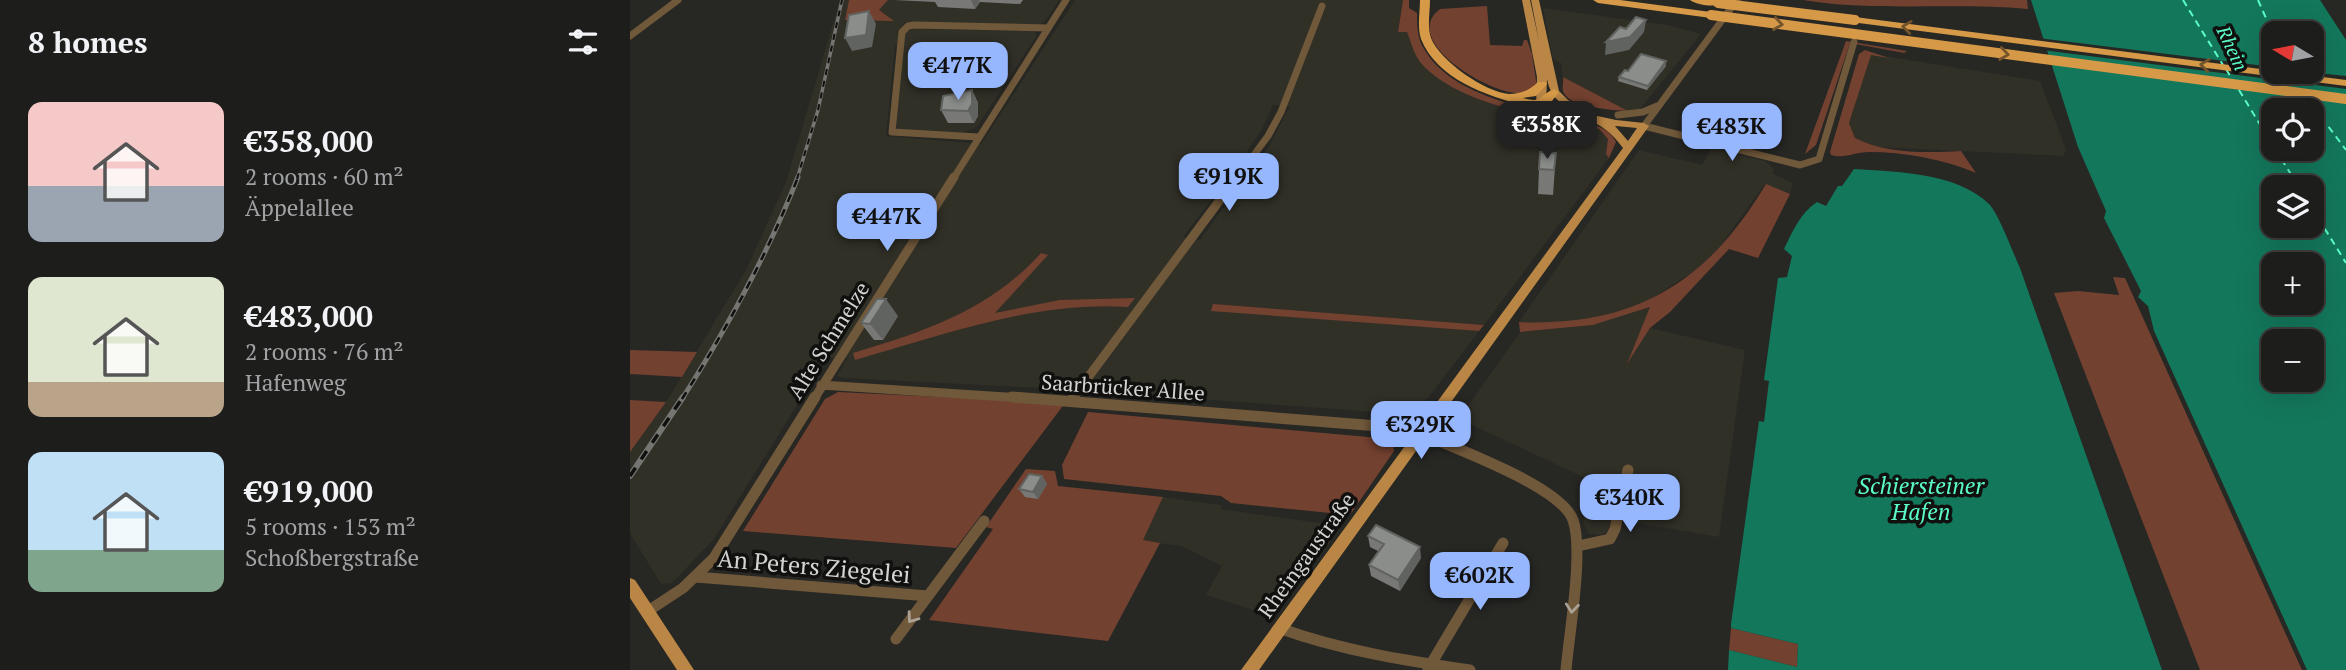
<!DOCTYPE html>
<meta charset="utf-8">
<style>
:root{--surface:#1d1d1b;--page:#252624;--text:#f1f3f6;--muted:#a0a2a3;--line:#3b3b3a;--accent:#96b6fd}
body{margin:0;font-family:"PT Serif",serif;background:var(--page);color:var(--text);height:100vh;display:flex;flex-direction:column;font-size:26px;white-space:nowrap}
*{box-sizing:border-box;margin:0}
p{font-size:23px;color:var(--muted)}
.icon{flex:none;width:38px;height:38px;fill:none;stroke:currentColor;stroke-width:2;stroke-linecap:round;stroke-linejoin:round}
.map{position:relative;flex:1;overflow:hidden}
.details{display:flex;flex-direction:column;background:var(--surface);width:630px}
.details>*{flex:none}
.needle{width:46px;rotate:280deg}
.controls{position:absolute;left:1631px;top:21px;display:grid;gap:14px}
.controls a{display:grid;place-items:center;width:63px;height:63px;border-radius:14px;background:var(--surface);box-shadow:0 7px 28px #0002,0 0 0 2px var(--line);font-size:35px}
.price{position:absolute;translate:-50% -60px;padding:0 16px;border-radius:14px;background:var(--accent);color:#111;font-size:23px;line-height:46px;filter:drop-shadow(0 2px 4px #0008)}
.price::after{content:'';position:absolute;left:50%;top:42px;width:21px;height:16px;margin-left:-10px;background:inherit;clip-path:polygon(0 0,100% 0,50% 100%)}
.price.active{background:#222;color:#fff}
ul{padding:0;list-style:none}
li{display:flex;align-items:center;gap:21px;height:175px;padding:0 28px}
li span{display:grid;place-items:center;flex:none;width:196px;height:140px;border-radius:14px;color:#555}
li>.icon{margin-inline-start:auto}
span .icon{width:84px;height:84px;fill:#fffc;stroke-width:1}
li b{font-size:30px}
h2{display:flex;justify-content:space-between;align-items:center;height:84px;padding:0 28px;font-size:30px}
main{display:flex;flex:1;min-height:0}
.map>svg:first-child{display:block}
.built{fill:#313027;fill-rule:evenodd}
.green{fill:#734130}
.water{fill:#13775b;fill-rule:evenodd}
.pier{fill:#272724}
.lines{fill:none;stroke-linecap:round;stroke-linejoin:round}
.ferry{stroke:#5bfbc8;stroke-width:2;stroke-dasharray:7 5;stroke-linecap:butt}
.minor-far2{stroke:#70583a;stroke-width:7}
.minor-far1{stroke:#70583a;stroke-width:9}
.minor{stroke:#70583a;stroke-width:11}
.major{fill:#b98645;fill-rule:evenodd}
.highway{fill:#d69947;fill-rule:evenodd}
.rail-far2-casing{stroke:#757572;stroke-width:3.5}
.rail-far1-casing{stroke:#757572;stroke-width:5}
.rail-casing{stroke:#757572;stroke-width:6}
.rail-far2{stroke:#10100f;stroke-width:2;stroke-dasharray:6;stroke-linecap:butt}
.rail-far1{stroke:#10100f;stroke-width:2.5;stroke-dasharray:8;stroke-linecap:butt}
.rail{stroke:#10100f;stroke-width:3.5;stroke-dasharray:10;stroke-linecap:butt}
.highway-bridge{stroke:#d69947;stroke-width:10}
.wall{fill:#787977}
.shaded-wall{fill:#616361}
.building{fill:#8b8d8a;stroke:#616361;stroke-width:2}
.oneway{stroke:#73542b}
.oneway2{stroke:#aba295}
.labels{text-anchor:middle;dominant-baseline:central;stroke-width:7;stroke-linejoin:round;paint-order:stroke}
.far-water-label{font-size:19px;font-style:italic;fill:#5bfbc8;stroke:#10100f}
.street-label{font-size:21px;fill:#d3d3d1;stroke:#10100f}
.water-label{font-size:23px;font-style:italic;fill:#5bfbc8;stroke:#10100f}
.near-street-label{font-size:24px;fill:#d3d3d1;stroke:#10100f}
</style>
<main>
<section class="details">
<h2>8 homes<svg class="icon" aria-label="filters" viewBox="0 0 24 24"><path d="M4 7h16M4 17h16"/><circle cx="9" cy="7" r="2"/><circle cx="15" cy="17" r="2"/></svg></h2>
<ul>
<li><span style="background:linear-gradient(#f6c9c9 60%,#9aa5b1 0)"><svg class="icon" aria-label="home" viewBox="0 0 24 24"><path d="M3 11l9-7 9 7M6 9v11h12V9"/></svg></span><div><b>€358,000</b><p>2 rooms · 60 m²</p><p>Äppelallee</p></div></li>
<li><span style="background:linear-gradient(#dfe7d0 75%,#b9a48a 0)"><svg class="icon" aria-label="home" viewBox="0 0 24 24"><path d="M3 11l9-7 9 7M6 9v11h12V9"/></svg></span><div><b>€483,000</b><p>2 rooms · 76 m²</p><p>Hafenweg</p></div></li>
<li><span style="background:linear-gradient(#bfe0f5 70%,#7fa58c 0)"><svg class="icon" aria-label="home" viewBox="0 0 24 24"><path d="M3 11l9-7 9 7M6 9v11h12V9"/></svg></span><div><b>€919,000</b><p>5 rooms · 153 m²</p><p>Schoßbergstraße</p></div></li>
</ul>
</section>
<div class="map">
<svg width="1716" height="670" viewBox="0 0 1716 670">
<rect width="100%" height="100%" fill="#272724"/>
<path class="built" d="M210,0H219L215,20H263L249,10L258,0H429L416,20L409,25L275,22L270,29L404,31L407,35L347,127L332,133L268,130L266,124L273,45L265,46L256,136L351,144L445,0H773L768,31L777,32L789,61L804,74L839,95L869,105L969,129L978,139L976,154L979,158L854,325L583,304L849,331L785,415L433,389L213,378L207,376L217,358H196L84,539L42,583L31,584L0,533V452L36,402L116,270L156,182ZM643,105L660,106L638,148L570,240L553,237L610,162L632,129Z
M913,8L1038,25L1071,34L1010,109L998,111L933,77L931,63L923,59Z
M1241,54L1410,81L1436,149L1434,156L1244,147L1225,138L1219,123Z
M1082,148L1135,161L1144,169L1143,174L1163,183L1160,194L1135,184L1091,245L1069,268L1010,306L952,321L927,324L889,322L1009,150L1072,165Z
M1021,307L1000,359L1020,328L1115,350L1089,537L983,519L976,533L971,535L959,534L953,522L964,482L829,419L890,332L963,325Z
M533,497L591,505V509L697,524L708,532L645,617L576,595L592,566L551,546L512,541Z"/>
<path class="green" d="M219,0H258L249,10L264,21L215,20Z
M773,0H779V8L787,13C787,25 787,38 794,49C820,94 890,107 935,118C952,122 978,124 986,142L979,158L976,154L978,139L969,129C914,116 828,106 790,62C784,54 781,42 777,32H768Z
M1173,0H1397L1398,9C1325,2 1241,12 1173,0Z
M857,6L860,45L892,46L894,40H897L902,54L907,87C902,89 896,92 891,93C863,96 768,41 810,9Z
M1216,41L1277,51L1274,53L1220,43L1186,145L1175,154Z
M1235,50L1259,58L1241,55L1219,123L1225,138C1256,154 1296,153 1331,151L1346,173C1313,159 1274,152 1239,152C1225,152 1215,159 1201,155L1200,152L1229,54Z
M933,77L998,111C984,110 941,108 934,93C931,88 934,82 933,77Z
M1136,184L1160,194L1128,258L1099,249L1040,312L1020,328L997,364L1020,307L963,325L890,332L889,322C1004,327 1077,283 1136,184Z
M411,253L418,255L365,313L430,300L505,298L498,307C403,301 315,335 225,360L223,353C294,332 360,310 411,253Z
M1483,277L1495,278L1672,670H1570L1424,293L1448,291L1489,295Z
M583,304L854,325L849,331L581,311Z
M0,350L67,352L52,377L0,374Z
M208,392L435,403L326,548L113,531L195,399Z
M0,400L36,402L0,452Z
M458,412L750,438L763,442L764,451L720,515L601,503L591,496L434,479L432,465Z
M396,469L425,471L428,486L533,497L513,540L530,543L478,641L299,620L363,529L356,527Z
M1101,628L1168,644L1167,667L1099,650Z"/>
<path class="water" d="M1401,0H1690L1716,40V670H1677L1524,331L1518,306L1508,297L1511,291L1474,218L1476,211L1448,147ZM1643,33H1682V72H1643ZM1643,110H1682V149H1643ZM1643,187H1682V226H1643ZM1643,264H1682V303H1643ZM1643,341H1682V380H1643Z
M1224,169C1267,172 1326,172 1359,204C1369,214 1383,253 1390,268L1532,670H1098L1099,650L1167,667L1168,644L1101,628V624L1129,421L1134,422L1139,381L1134,380L1148,278L1157,277L1162,256L1154,249C1163,231 1170,213 1187,202L1196,206L1208,186H1212Z"/>
<path class="pier" d="M1408,38L1643,67V72H1678L1716,76V89L1412,50Z"/>
<g class="lines">
<path class="ferry" d="M1553,0L1593,65
M1628,0L1643,34
M1596,69L1602,79
M1667,79L1673,90
M1609,90L1643,146
M1677,98L1716,150
M1645,149L1669,187
M1682,208L1716,263"/>
<path class="minor-far2" d="M1107,0L1014,126L1170,165L1189,159L1224,42
M0,36L48,0
M988,115L1013,112L1027,106
M348,137L262,132L272,32L278,26L284,25L418,28
M323,179L436,0
M606,179L638,136L651,112L692,6"/>
<path class="minor-far1" d="M191,385L409,399
M184,399L324,177
M442,399L607,177"/>
<path class="minor" d="M382,397L774,428L791,433C825,449 931,486 943,520C954,551 939,634 936,670
M441,401L444,397
M948,546L980,539L985,529L998,470
M66,577L298,596
M18,611L53,588L84,558L185,397
M649,628C709,650 777,661 840,670
M266,639L354,521
M798,669L873,543"/>
<path class="major" d="M892,0H900L909,41L901,0H909L929,91L938,100L958,110L953,113C933,106 921,100 917,79L916,105L986,120L1014,123L1019,126L629,670H611L993,148C970,116 948,118 911,110L906,107L907,77ZM985,126H986L1007,128L998,141Z
M0,578L5,580L64,670H47L0,598Z"/>
<path class="highway" d="M790,0H800C800,12 797,27 801,38C810,61 855,92 879,94C891,94 900,90 908,82H916L917,84L906,96L893,98C913,104 909,95 924,89L929,92L922,101L957,108L959,110L953,113L917,107L911,110C868,99 809,84 791,39C787,27 790,12 790,0Z
M963,0H990L1081,12L1086,15L1081,18L968,3Z
M1060,0H1087L1093,3C1086,8 1067,5 1060,0Z
M1225,17L1716,80V86L1221,22V18Z"/>
<defs>
<path id="rail-far2" d="M167,179L188,110L212,0"/>
<path id="rail-far1" d="M52,399C97,328 137,256 168,177"/>
<path id="rail" d="M0,476L53,397"/>
</defs>
<use href="#rail-far2" class="rail-far2-casing"/>
<use href="#rail-far1" class="rail-far1-casing"/>
<use href="#rail" class="rail-casing"/>
<use href="#rail-far2" class="rail-far2"/>
<use href="#rail-far1" class="rail-far1"/>
<use href="#rail" class="rail"/>
<path class="highway-bridge" d="M1088,3L1225,20
M1081,15L1716,99"/>
</g>
<path class="wall" d="M264,0H393L390,4L350,2L345,9L308,7L305,2Z
M1036,61V66L1017,90L988,81L989,77L998,71Z
M342,90L348,103V116L344,123H318L311,110Z
M926,153L923,195L908,194L909,169Z
M268,316L253,340H244L231,323Z
M412,476L417,484L408,499L395,497L389,489Z
M738,536L791,558L770,591L741,576L739,565L748,551L740,547Z"/>
<path class="shaded-wall" d="M341,0H349L350,2L345,9Z
M239,11L246,24L242,47L222,51L215,38Z
M1016,20L1014,32L999,50L975,55L976,42Z
M1036,61V66L1017,90L1018,86Z
M342,90L348,103V116L344,123L338,111Z
M256,299L268,316L253,340L240,324Z
M412,476L417,484L408,499L403,492Z
M790,547L791,558L770,591L768,580Z"/>
<path class="building" d="M239,11L236,35L215,38L219,15Z
M1006,17L1016,20L1000,37L976,42L990,27L996,29Z
M1011,54L1036,61L1018,86L989,77L995,70L998,71Z
M342,90V104L338,111L311,110L313,96Z
M910,152L926,153L924,170L909,169Z
M247,299H256L240,324L231,323Z
M399,474L412,476L403,492L389,489Z
M746,525L790,547L768,580L739,565L754,544L738,536Z"/>
<defs><path id="oneway-chevron" d="M-2-3.5L2.5 0L-2 3.5" fill="none" stroke-width="1.6" stroke-linecap="round" stroke-linejoin="round" transform="scale(1.75)"/></defs>
<g class="oneway">
<use href="#oneway-chevron" transform="translate(1148 24) rotate(8)"/>
<use href="#oneway-chevron" transform="translate(1277 27) rotate(-173)"/>
<use href="#oneway-chevron" transform="translate(1374 54) rotate(8)"/>
<use href="#oneway-chevron" transform="translate(1575 65) rotate(-173)"/>
</g>
<g class="oneway2">
<use href="#oneway-chevron" transform="translate(942 608) rotate(96)"/>
<use href="#oneway-chevron" transform="translate(282 618) rotate(126)"/>
</g>
<g class="labels">
<g class="far-water-label">
<text transform="translate(1603 48) rotate(65)">Rhein</text>
</g>
<g class="street-label">
<text transform="translate(198 340) rotate(-58)">Alte Schmelze</text>
<text transform="translate(493 387) rotate(4)">Saarbrücker Allee</text>
<text transform="translate(676 555) rotate(-54)">Rheingaustraße</text>
</g>
<g class="water-label">
<text x="1291" y="485">Schiersteiner<tspan x="1291" dy="26">Hafen</tspan></text>
</g>
<g class="near-street-label">
<text transform="translate(184 566) rotate(5)">An Peters Ziegelei</text>
</g>
</g>
</svg>
<div class="controls">
<a><svg class="needle" viewBox="-14 -14 28 28"><path d="M0-13l5 13h-10z" fill="#e53935"/><path d="M0 13l5-13h-10z" fill="#a0a2a3"/></svg></a>
<a><svg class="icon" aria-label="locate" viewBox="0 0 24 24"><circle cx="12" cy="12" r="6"/><path d="M12 2v4M12 18v4M2 12h4M18 12h4"/></svg></a>
<a><svg class="icon" aria-label="layers" viewBox="0 0 24 24"><path d="M12 4l9 5-9 5-9-5zM3 14l9 5 9-5"/></svg></a>
<a>+</a>
<a>−</a>
</div>
<b class="price" style="left:328px;top:102px">€477K</b>
<b class="price active" style="left:917px;top:161px">€358K</b>
<b class="price" style="left:1102px;top:163px">€483K</b>
<b class="price" style="left:599px;top:213px">€919K</b>
<b class="price" style="left:257px;top:253px">€447K</b>
<b class="price" style="left:791px;top:461px">€329K</b>
<b class="price" style="left:1000px;top:534px">€340K</b>
<b class="price" style="left:850px;top:612px">€602K</b>
</div>
</main>
